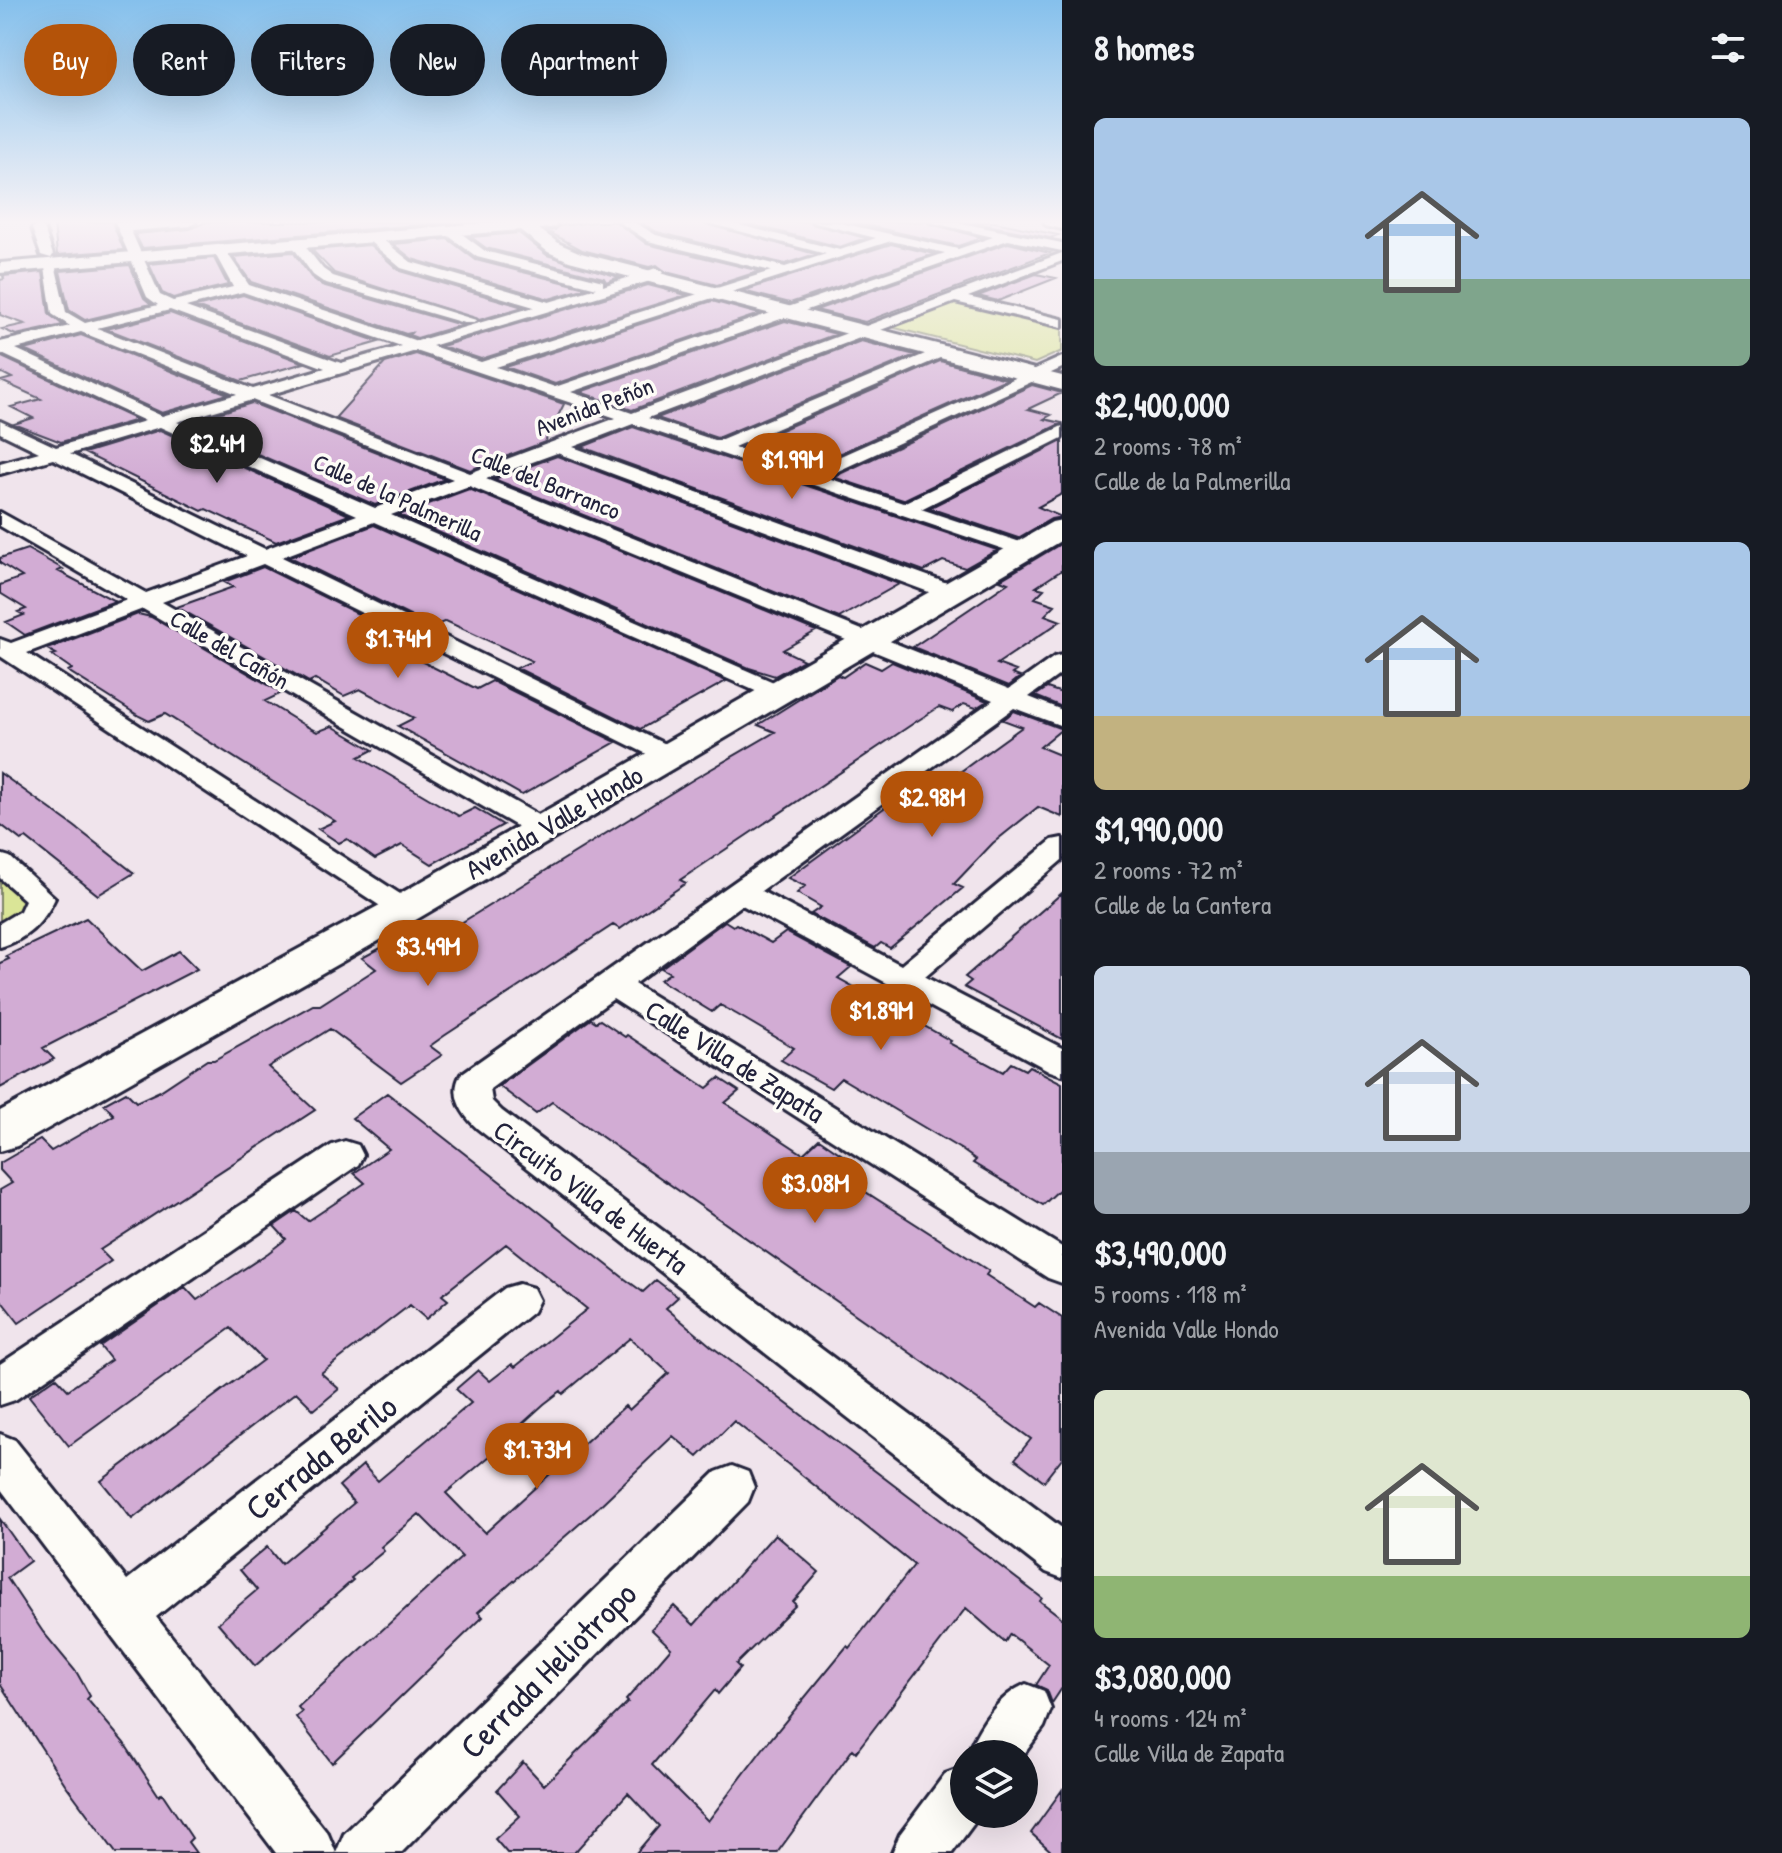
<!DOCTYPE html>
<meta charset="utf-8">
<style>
:root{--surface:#171b24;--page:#242831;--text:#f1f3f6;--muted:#9ea1a6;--accent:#b45309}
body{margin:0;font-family:"Patrick Hand",sans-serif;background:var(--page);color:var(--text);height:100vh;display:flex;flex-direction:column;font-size:30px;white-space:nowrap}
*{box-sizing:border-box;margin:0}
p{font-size:26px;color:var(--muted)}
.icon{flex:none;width:44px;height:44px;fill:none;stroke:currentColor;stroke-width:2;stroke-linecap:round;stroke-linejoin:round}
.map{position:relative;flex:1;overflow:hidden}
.drawer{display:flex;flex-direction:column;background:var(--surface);width:720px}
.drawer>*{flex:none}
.top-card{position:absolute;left:24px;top:24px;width:760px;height:72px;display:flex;gap:16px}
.controls{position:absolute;left:950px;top:1740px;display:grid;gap:16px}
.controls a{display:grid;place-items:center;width:88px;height:88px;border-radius:50%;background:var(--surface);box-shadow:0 8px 32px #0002;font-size:40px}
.price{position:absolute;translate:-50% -68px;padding:0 18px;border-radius:28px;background:var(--accent);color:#fff;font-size:26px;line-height:52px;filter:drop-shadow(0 2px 4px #0008)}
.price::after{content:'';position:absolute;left:50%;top:48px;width:24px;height:18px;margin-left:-12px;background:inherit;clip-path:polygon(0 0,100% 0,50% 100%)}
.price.on{background:#222;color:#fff}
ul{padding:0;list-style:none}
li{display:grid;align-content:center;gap:16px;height:424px;padding:0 32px}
li span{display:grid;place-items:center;height:248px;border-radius:12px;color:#555}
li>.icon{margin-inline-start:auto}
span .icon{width:144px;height:144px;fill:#fffc;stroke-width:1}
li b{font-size:34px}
h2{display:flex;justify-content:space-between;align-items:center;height:96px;padding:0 32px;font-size:34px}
.chip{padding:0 28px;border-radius:36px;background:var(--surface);box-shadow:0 8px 32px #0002;font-size:28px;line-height:72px}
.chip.on{background:var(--accent);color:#fff}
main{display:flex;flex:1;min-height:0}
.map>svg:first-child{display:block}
.green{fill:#dae597;stroke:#7e8469;stroke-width:2}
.building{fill:#d2acd4;stroke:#22223b;stroke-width:2;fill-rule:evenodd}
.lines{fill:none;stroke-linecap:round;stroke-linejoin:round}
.street-casing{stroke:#22223b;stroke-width:6}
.secondary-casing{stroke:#22223b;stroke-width:6}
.street{fill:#fdfcf7;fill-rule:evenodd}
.secondary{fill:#fdfcf7;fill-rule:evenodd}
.labels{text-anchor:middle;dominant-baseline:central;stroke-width:7;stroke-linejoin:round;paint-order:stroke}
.far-street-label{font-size:24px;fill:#22223b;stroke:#fdfcf7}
.street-label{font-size:28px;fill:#22223b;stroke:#fdfcf7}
.near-street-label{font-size:34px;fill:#22223b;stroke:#fdfcf7}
</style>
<main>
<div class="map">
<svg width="1062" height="1853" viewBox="0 0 1062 1853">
<rect width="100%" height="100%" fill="#f0e4ec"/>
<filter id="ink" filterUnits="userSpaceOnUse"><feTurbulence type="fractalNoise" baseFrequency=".0125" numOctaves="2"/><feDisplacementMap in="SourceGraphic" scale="16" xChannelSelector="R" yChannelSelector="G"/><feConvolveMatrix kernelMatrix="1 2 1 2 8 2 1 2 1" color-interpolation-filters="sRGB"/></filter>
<g filter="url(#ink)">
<path class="green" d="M956,300L1062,327V351L1035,363L887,326Z
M0,870L33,899L0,927Z"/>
<path class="building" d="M54,222H112L124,250L57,255Z
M206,222H454L142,248L135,234L190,229Z
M596,222H616L647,244L760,271L717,285L666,272L657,265L649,267L582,250L547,231L555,230L559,226Z
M640,222H702L815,254L785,264L657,232Z
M741,222H809L865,238L840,247Z
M852,222H927L982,238L958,246Z
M973,222H995L1058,235L1050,238Z
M519,233L547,255L619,277L606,282L604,278L486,248L471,237Z
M448,239L476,260L586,288L549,299L412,259L393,244Z
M1008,243L1050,253L865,322L816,310Z
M891,244L934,254L790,303L743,291Z
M370,245L400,271L523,307L479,320L334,273L312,250Z
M293,252L311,277L322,285L461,325L417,338L409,335L411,333L406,334L251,282L233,257Z
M214,258L228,285L173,298L162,293L149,264Z
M130,265L144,298L151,304L85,320L69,310L60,271Z
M43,272L49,314L63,325L16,335L2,329L25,324L0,315V280L4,279L3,276Z
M1036,274L1056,278L998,301L978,296Z
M648,285L686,295L481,359L442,346Z
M243,295L379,342L330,356L196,307Z
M712,301L759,314L555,384L506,367Z
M170,313L304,363L241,381L107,329Z
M785,321L836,334L632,410L580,392Z
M81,335L228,394L162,413L25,350Z
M861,341L915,355L717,438L657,418Z
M416,354L564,404L545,442L470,470L335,418L385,363Z
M0,356L137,420L61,442L14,424L33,418L11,407L41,399L1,381L12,378L0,372Z
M940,361L1006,379L807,468L742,447Z
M1032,385L1062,393L1028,409L1051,415L1044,419L1062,423L903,500L833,477Z
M252,403L445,479L375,505L186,423Z
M633,427L997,550L965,568L943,561L924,571L582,447Z
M160,430L349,515L276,542L206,509L202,511L84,453Z
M1062,441V494L1038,507L1062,517L1051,519L1018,538L929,508Z
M557,456L899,584L839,618L494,479Z
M469,489L816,631L783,650L804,660L775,676L749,668L399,515Z
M374,525L726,681L640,729L517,668L532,661L446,621L432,627L290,557Z
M1062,543V570L1036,587L1044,589L1035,598L1055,605L1045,615L1061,621L997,664L1016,671L1012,674L1020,677L1009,686L913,647L1008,583L1000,580Z
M27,549L63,569L58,571L115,601L25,635L6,622L24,615L18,612L26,609L0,593V585L22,577L0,563V558Z
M263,567L407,638L390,646L443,672L477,689L492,681L616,742L522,795L398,726L414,718L360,689L344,696L315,679L309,682L177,607L233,587L224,582Z
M138,614L151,617L282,693L265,701L304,725L317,732L332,726L373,750L359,757L435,802L459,816L475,808L503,825L432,864L402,845L375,859L347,839L339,843L318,829L335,821L165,714L149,721L139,716L68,671L72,669L52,655L56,654L47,649Z
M865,662L881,669L892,662L987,701L976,708L964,704L952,712L939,707L914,723L695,870L680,880L686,883L620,929L613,925L444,1036L430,1046L442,1055L401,1082L330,1029L309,1042L268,1067L315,1110L100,1250L111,1261L19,1323L0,1299V1190L12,1183L0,1170V1163L40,1140L51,1151L114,1115L104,1104L126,1092L136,1102L160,1091L207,1060H214L313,1005H320L376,969L362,958L392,942L410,953L422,947L694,779L775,732L758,725L838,675L843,677Z
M1047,688L1062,693V707L1035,696Z
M1014,711L1062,729L1040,747L1062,756V817L1038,807L993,843L954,884L963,888L890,948L881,943L875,948L811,914L821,907L797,893L805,886L788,878L906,792L932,775L946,782L1022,727L1003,720Z
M0,773L74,826L134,873L98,895L26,838L21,840L0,824Z
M1062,893V1039L964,987L971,981L965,977Z
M86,918L142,971L179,951L197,969L43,1048L54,1059L0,1088V963L9,959L6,956Z
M725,921L733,926L736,924L771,943L786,932L851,967L838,978L951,1041L949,1043L1003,1072L1011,1063L1025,1070L1029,1066L1062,1083V1187L1043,1205L973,1163L976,1160L962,1150L841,1078L831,1088L781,1060L794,1048L738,1015L720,1005L712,1012L660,980L670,973L661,968Z
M591,1019L596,1022L600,1020L625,1037L627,1035L707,1088L719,1078L739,1091L725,1103L803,1154L819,1139L844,1156L830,1169L989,1271L986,1275L1035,1307L1039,1303L1062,1318V1458L1044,1481L1015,1459L1031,1439L979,1401L552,1102L536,1114L499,1086Z
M387,1093L625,1279L643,1292L656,1280L678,1297L666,1308L711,1346L1042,1598L1040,1601L1062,1618V1688L1052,1703L1047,1690L1036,1685L1049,1665L1010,1634L1005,1642L966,1608L856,1752L853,1749L777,1853H636L659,1826L628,1793L574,1853H507L495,1839L520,1816L497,1790L523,1762L544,1785L628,1702L626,1700L671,1648L651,1629L674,1606L694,1625L775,1534L819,1572L793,1602L796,1605L736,1664L740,1668L718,1694L715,1690L652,1765L708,1821L765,1746L847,1646L849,1648L914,1565L734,1421L698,1457L673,1436L591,1514L478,1612L483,1617L332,1763L296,1717L302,1712L298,1707L462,1557L419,1514L381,1547L384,1551L351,1578L353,1580L255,1666L218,1623L257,1590L240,1570L267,1547L281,1564L354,1503L339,1486L363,1465L378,1481L471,1403L456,1389L478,1370L490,1381L512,1364L515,1367L587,1309L506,1244L442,1295L448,1300L426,1319L410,1305L321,1373L339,1389L314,1410L296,1392L132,1519L101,1481L263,1360L231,1328L69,1446L29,1396L56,1377L68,1390L111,1360L100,1346L185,1287L197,1300L268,1253L286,1239L274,1226L296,1211L308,1221L365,1183L354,1173L389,1149L352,1118ZM630,1338L669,1373L629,1410L625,1406L485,1533L446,1493L503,1445L501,1443L544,1404L561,1391L563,1394Z
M0,1519L30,1561L7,1578L43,1632L77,1673L90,1696L87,1699L124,1743L159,1796L162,1793L192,1838L188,1842L196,1853H116L65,1784L0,1684Z
M1062,1790V1853H1053L1031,1833Z"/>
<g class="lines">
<defs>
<path id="street" d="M115,222H196L190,226L131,231L160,295L173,301L233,287L213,250L219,246L223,247L249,285L417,341L534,307L401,268L369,241V235H377L411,262L549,302L597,288L477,257L446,234V228H454L485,251L603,281V286L656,268L663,272L657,279L432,346L481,362L771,271L648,241L619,222H634L656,235L785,267L826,254L705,222H727L840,250L876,238L812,222H836L958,249L993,237L930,222H956L1062,243V251L1008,240L571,392L632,413L1062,253V261L968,297L1062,319V327L955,302L648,418L717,441L937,349H947V355L734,447L807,471L1062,357V368L825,477L903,503L1062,426V438L921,509L1032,546L1035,550L1032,554H1018L633,424L573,447L958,587L961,592L958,597H942L557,453L486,479L1009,689L1054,657L1062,655V673L1029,697L1062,710V726L1014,708L761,891L901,965L1052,840L1062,838V860L925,977L1062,1048V1075L1050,1071L742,905L634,984L1062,1247V1283L1048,1278L613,999L490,1089L492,1101L502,1111L1062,1528V1578L1046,1572L478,1129C462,1115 449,1094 461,1074L993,700L469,486L391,515L785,687L789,692L785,697H769L374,522L282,557L677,750L681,755L677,760H659L263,564L162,602L552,823L556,829L552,835L542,837L532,835L143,609L27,653L414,903L419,909L414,915L404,918L394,915L0,656V639L11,643L127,600L0,526V512L146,593L247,556L53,459L0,474V463L39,452L0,433V421L56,447L145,421L0,353V342L70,326L52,314L44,261L55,264L66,312L85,323L158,305L147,297ZM891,241L945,253L555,387L496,367ZM243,292L401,346L341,363L186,307ZM170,310L325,368L253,389L97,328ZM81,332L237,394L162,416L16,349ZM416,351L616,418L470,473L268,395ZM252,400L453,479L375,508L177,422ZM160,427L357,515L265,549L70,454Z
M1044,222H1062V229L1046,225Z
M38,224L44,228L53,255L51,258L41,255L32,228Z
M293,241H301L323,269L333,276L476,320L474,323H464L323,282L313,275L291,244Z
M0,854L10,857L55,898C44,922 26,940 0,947V923L20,911L25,900L0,878Z
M345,1141L358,1145L363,1155L358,1165L15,1400L0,1405V1364L332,1145Z
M519,1284L533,1288L539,1300L533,1312L156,1617L328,1834L336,1853H276L0,1488V1434L15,1440L127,1580L505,1288Z
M732,1466L748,1472L754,1487L748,1502L401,1853H336L344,1834L716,1472Z
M1026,1684L1044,1691L1051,1709L1044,1727L1024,1754H967C979,1726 998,1696 1026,1684Z
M964,1767V1814H981L952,1853H892L900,1834L945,1774Z"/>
<path id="secondary" d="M495,222H557L555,227L539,229L560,244L581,253L1062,376V390L569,261L548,252L520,230L0,273V263Z
M1062,520V540L419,918L17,1146L0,1151V1111L389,900L1052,522Z"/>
</defs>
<use href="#street" class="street-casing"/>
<use href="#secondary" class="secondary-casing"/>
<use href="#street" class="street"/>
<use href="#secondary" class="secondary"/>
</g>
</g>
<linearGradient id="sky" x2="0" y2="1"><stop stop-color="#85c0ec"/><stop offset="0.46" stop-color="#f8f3f6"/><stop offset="1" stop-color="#f8f3f6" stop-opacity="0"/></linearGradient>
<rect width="1062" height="482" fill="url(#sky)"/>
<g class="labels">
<g class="far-street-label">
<text transform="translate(594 406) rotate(-21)">Avenida Peñón</text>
<text transform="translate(546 482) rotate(22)">Calle del Barranco</text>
<text transform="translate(398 497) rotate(24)">Calle de la Palmerilla</text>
<text transform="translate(230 649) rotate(30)">Calle del Cañón</text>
</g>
<g class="street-label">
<text transform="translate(554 822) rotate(-30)">Avenida Valle Hondo</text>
<text transform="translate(735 1061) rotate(32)">Calle Villa de Zapata</text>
<text transform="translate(591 1197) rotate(37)">Circuito Villa de Huerta</text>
</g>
<g class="near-street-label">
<text transform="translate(321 1457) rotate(-38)">Cerrada Berilo</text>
<text transform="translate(548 1670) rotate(-45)">Cerrada Heliotropo</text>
</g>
</g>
</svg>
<div class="controls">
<a><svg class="icon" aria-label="layers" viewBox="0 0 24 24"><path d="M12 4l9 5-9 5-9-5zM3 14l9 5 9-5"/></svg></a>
</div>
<b class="price on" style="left:217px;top:485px">$2.4M</b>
<b class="price" style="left:792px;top:501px">$1.99M</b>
<b class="price" style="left:398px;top:680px">$1.74M</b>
<b class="price" style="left:932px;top:839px">$2.98M</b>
<b class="price" style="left:428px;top:988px">$3.49M</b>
<b class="price" style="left:881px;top:1052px">$1.89M</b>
<b class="price" style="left:815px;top:1225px">$3.08M</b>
<b class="price" style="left:537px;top:1491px">$1.73M</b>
<div class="top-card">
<a class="chip on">Buy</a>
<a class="chip">Rent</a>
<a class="chip">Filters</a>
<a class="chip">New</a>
<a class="chip">Apartment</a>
</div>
</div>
<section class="drawer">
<h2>8 homes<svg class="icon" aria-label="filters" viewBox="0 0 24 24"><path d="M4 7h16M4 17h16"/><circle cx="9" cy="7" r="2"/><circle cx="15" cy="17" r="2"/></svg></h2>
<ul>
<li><span style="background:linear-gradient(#a9c7e8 65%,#7fa58c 0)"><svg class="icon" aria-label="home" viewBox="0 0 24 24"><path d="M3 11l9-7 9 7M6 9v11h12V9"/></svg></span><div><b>$2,400,000</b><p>2 rooms · 78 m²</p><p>Calle de la Palmerilla</p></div></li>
<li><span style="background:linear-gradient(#a9c7e8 70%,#c2b280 0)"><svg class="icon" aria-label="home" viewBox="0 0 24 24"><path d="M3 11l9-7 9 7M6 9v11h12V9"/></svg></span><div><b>$1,990,000</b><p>2 rooms · 72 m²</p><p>Calle de la Cantera</p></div></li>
<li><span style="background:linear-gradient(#c9d6e8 75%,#9aa5b1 0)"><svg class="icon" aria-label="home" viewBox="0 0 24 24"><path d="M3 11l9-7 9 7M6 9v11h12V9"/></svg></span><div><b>$3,490,000</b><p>5 rooms · 118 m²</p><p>Avenida Valle Hondo</p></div></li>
<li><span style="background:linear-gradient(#dfe7d0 75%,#8fb573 0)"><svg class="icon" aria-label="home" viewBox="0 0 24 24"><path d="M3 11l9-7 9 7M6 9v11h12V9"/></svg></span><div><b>$3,080,000</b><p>4 rooms · 124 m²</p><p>Calle Villa de Zapata</p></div></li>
</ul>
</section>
</main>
